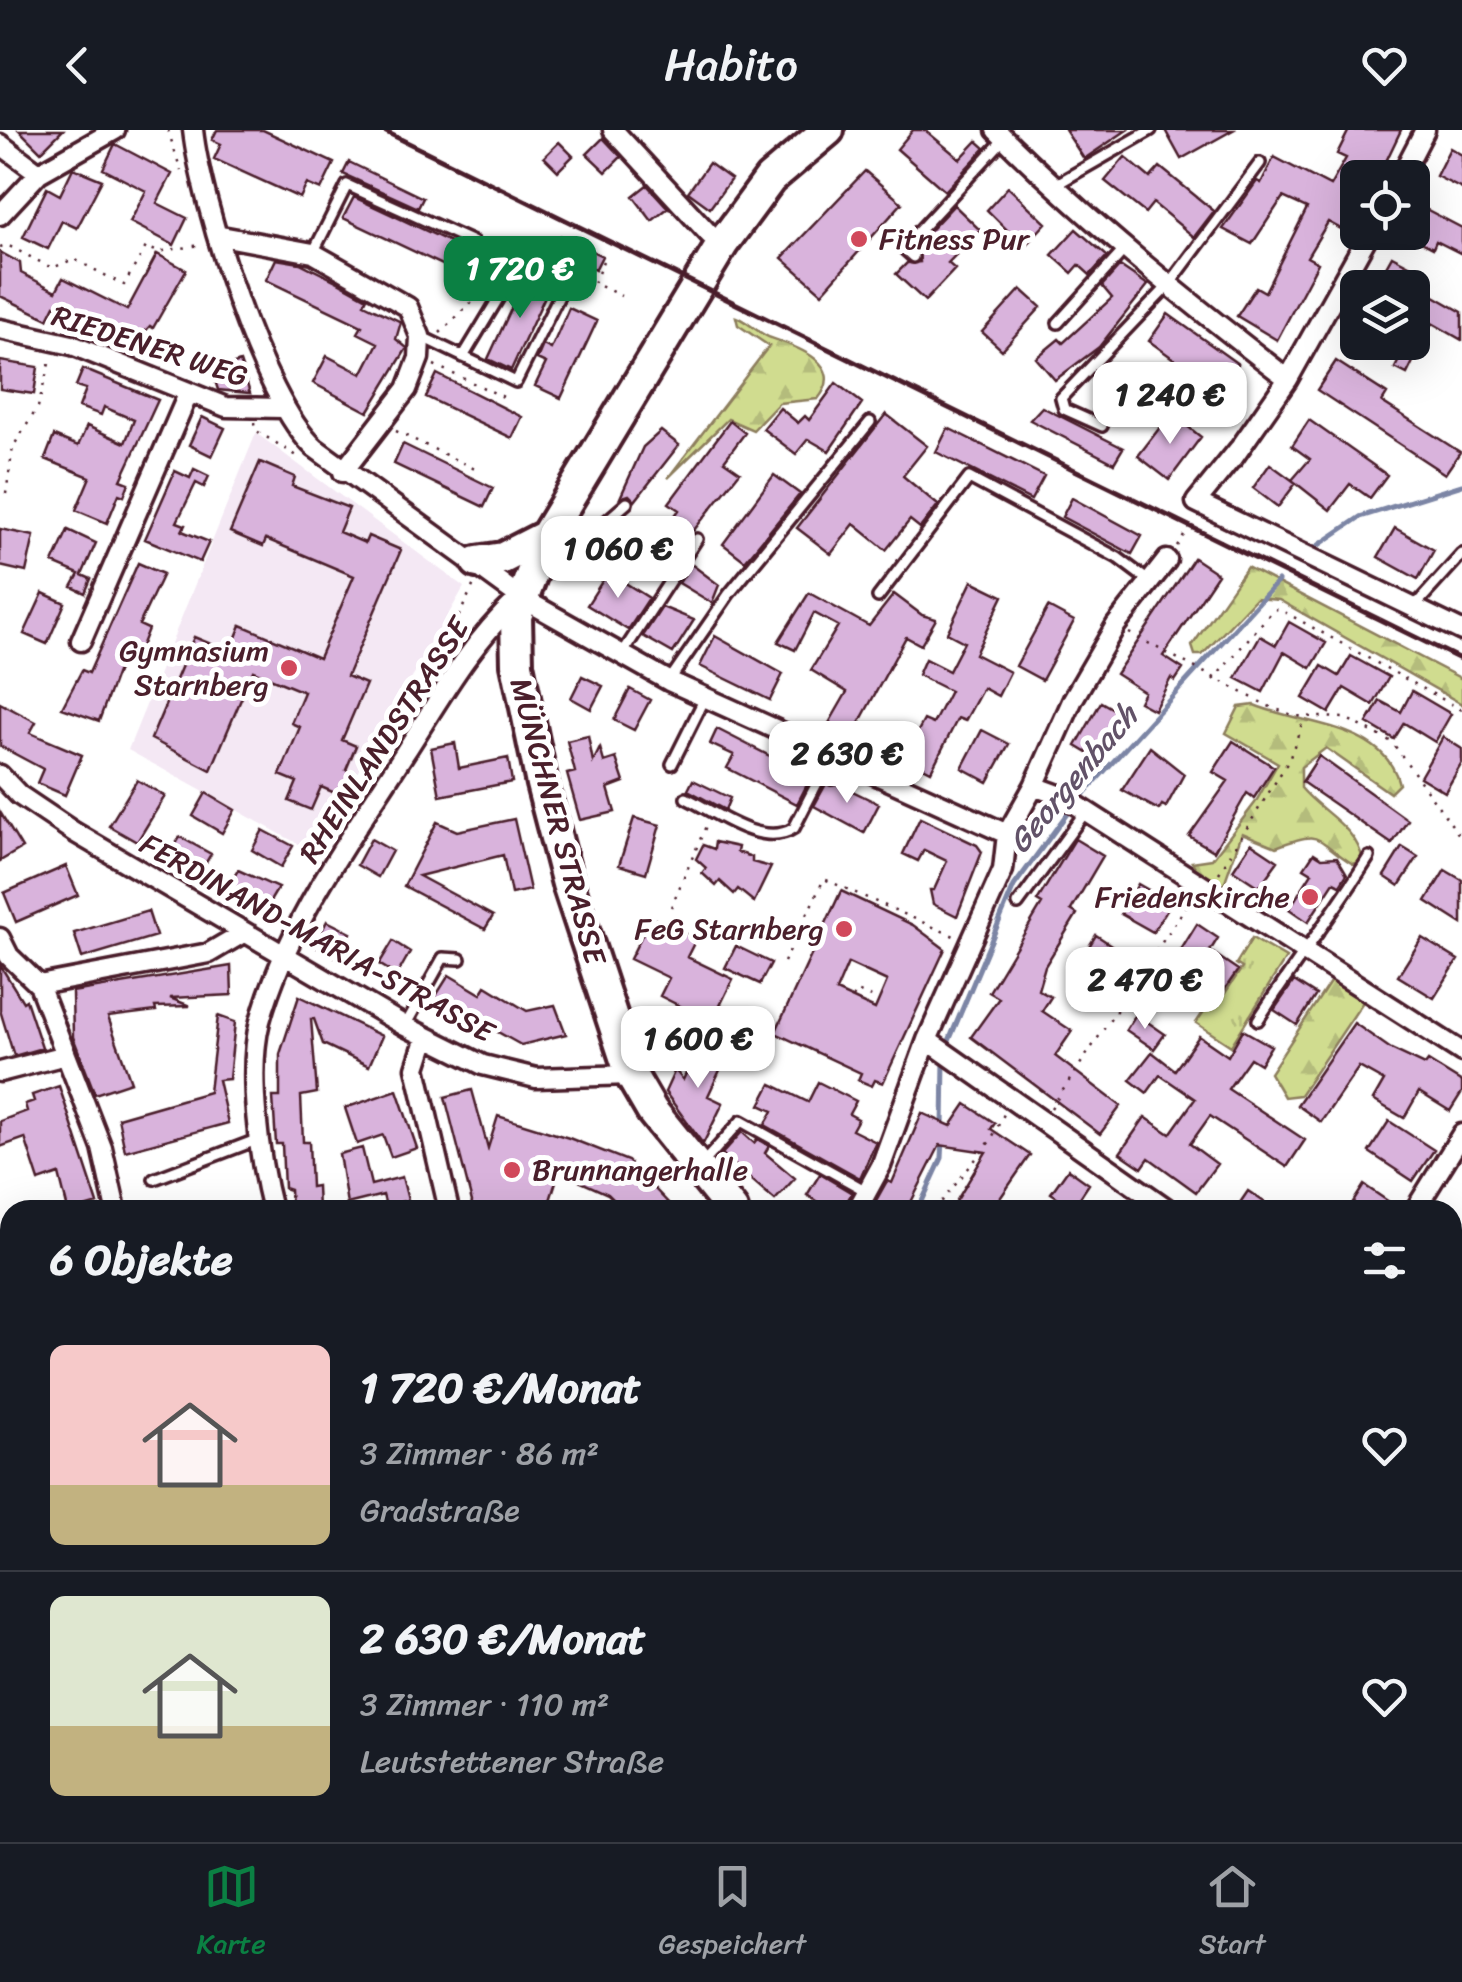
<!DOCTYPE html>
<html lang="de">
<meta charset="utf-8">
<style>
:root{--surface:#171b24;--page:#242831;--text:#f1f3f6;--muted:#9ea1a6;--line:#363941;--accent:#0b8043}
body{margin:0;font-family:Sriracha,sans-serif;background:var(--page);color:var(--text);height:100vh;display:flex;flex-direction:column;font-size:38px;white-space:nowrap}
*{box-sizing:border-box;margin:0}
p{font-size:32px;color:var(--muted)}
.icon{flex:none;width:55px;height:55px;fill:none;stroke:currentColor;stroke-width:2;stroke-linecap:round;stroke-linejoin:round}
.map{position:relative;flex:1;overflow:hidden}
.panel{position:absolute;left:0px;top:1070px;width:1462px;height:642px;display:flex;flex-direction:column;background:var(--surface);border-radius:30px 30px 0 0;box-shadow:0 10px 40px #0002}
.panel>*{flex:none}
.fabs{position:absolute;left:1340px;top:30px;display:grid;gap:20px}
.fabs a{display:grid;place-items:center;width:90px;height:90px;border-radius:15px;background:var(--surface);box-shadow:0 10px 40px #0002;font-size:50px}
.price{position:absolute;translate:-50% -85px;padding:0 22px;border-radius:20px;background:#fff;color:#222;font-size:32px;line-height:65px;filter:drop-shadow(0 2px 5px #0008)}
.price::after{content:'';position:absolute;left:50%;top:60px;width:30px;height:22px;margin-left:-15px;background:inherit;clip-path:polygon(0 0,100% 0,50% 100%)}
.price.active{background:var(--accent);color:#fff}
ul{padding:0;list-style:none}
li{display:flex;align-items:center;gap:30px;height:250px;padding:0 50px}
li+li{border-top:2px solid var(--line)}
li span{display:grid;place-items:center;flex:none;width:280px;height:200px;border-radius:15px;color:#555}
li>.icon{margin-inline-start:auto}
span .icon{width:120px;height:120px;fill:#fffc;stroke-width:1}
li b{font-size:42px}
h2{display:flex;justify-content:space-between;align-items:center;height:120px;padding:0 50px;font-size:42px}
header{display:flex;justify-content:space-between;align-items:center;height:130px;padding:0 50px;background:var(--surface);font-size:45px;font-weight:600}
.tab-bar{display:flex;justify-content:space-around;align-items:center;height:140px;border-top:2px solid var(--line);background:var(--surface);font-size:28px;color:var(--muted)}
.tab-bar a{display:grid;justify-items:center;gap:5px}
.tab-bar .active{color:var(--accent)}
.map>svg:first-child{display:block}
.built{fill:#f4e8f4}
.grass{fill:url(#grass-tufts);stroke:#8d7e5d;stroke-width:2.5}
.forest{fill:url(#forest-firs);stroke:#8d7e5d;stroke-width:2.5}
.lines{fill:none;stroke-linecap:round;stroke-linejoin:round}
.stream{stroke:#7b85a5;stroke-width:5}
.building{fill:#d9b3dc;stroke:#4a1f2b;stroke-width:2.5;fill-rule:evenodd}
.lane-casing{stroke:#4a1f2b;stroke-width:16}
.street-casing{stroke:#4a1f2b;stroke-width:25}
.secondary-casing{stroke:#4a1f2b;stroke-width:32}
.primary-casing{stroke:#4a1f2b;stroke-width:38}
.path{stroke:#4a1f2b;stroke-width:2.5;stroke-dasharray:2.5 8;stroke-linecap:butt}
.lane{stroke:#fff;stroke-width:9}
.street{stroke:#fff;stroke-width:18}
.secondary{stroke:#fff;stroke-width:25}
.primary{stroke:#fff;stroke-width:30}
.rail{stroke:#4a1f2b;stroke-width:5}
.poi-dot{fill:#d1495b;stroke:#fff;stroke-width:4}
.labels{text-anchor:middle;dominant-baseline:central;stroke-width:10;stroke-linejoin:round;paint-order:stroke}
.poi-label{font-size:30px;fill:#4a1f2b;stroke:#fff;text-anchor:end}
.street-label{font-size:30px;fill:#4a1f2b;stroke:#fff}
.water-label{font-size:32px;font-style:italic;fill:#625268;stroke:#fff}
</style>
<header><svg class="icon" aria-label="back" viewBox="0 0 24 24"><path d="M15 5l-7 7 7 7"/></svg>Habito<svg class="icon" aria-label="heart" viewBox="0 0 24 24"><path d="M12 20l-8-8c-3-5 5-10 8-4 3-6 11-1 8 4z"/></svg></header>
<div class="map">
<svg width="1462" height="1712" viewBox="0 0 1462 1712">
<defs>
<pattern id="grass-tufts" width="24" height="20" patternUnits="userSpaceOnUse" patternTransform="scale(2.5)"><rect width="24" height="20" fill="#d0dc8f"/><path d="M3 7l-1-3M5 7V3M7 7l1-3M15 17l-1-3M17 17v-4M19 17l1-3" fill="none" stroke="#b4bc7c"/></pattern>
<pattern id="forest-firs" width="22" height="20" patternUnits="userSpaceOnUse" patternTransform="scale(2.5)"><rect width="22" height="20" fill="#d0dc8f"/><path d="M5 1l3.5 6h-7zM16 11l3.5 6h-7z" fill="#b4bc7c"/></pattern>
</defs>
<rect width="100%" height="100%" fill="#fff"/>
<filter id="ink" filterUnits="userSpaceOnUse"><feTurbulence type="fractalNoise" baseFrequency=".01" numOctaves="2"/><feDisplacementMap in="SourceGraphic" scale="20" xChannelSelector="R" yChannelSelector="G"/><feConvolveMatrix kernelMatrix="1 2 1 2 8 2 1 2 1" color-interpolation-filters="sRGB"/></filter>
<g filter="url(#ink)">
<path class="built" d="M256,303L464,457L313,722L128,620Z"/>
<path class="grass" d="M1252,808L1286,828L1231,916L1196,893L1213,868L1219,872L1242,838L1236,834Z"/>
<path class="forest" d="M736,187C749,192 759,204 771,208C797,217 847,234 818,269L779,273L753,300L728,289L668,348L769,216L738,195Z
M1247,437L1462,549V574L1279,470L1256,468L1202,525H1195L1192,516Z
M1254,575C1302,595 1385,594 1399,654L1390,663L1326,618L1301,637V658C1322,683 1357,697 1363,731L1353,734C1312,708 1324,699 1276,717L1242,703L1224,754L1208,758L1192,732L1212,729L1255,673L1278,633L1226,603L1239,577Z
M1332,849L1365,869L1300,965L1284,967L1270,943Z
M939,1702L1000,1703L1003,1712H906Z
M697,1703H842L847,1712H739L737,1707L698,1708Z"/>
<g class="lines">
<path class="stream" d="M1310,421L1360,387L1462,355
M1079,669L1278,451
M946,918L1014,756L1072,677
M943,998L944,929
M918,1080L942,1028L943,1009
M559,1702L561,1712"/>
</g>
<path class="building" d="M19,0H63L41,22Z
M217,0H263L334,33L321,60L307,54L300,68L214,29L221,14L212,10Z
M913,0H925L960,29L977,11L985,18L945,61L897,19Z
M1065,0H1127L1084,29Z
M1165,0H1233L1181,29Z
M1349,0H1401L1378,48H1358L1354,106L1328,92L1307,127L1318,133L1277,210L1237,186L1256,157L1265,162L1307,78L1283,67L1252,114L1223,99L1257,51L1261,53L1274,27L1330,56L1346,28L1337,24Z
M603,8L621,27L606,42L587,24Z
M559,12L573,26L558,41L544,27Z
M115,14L172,44L157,73L187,88L174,115L130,92L146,61L103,39Z
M1450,18L1462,25V59L1436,46Z
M1125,27L1150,48L1160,37L1214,81L1194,107L1153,73L1145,83L1105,51Z
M349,32L423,68L418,78L343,44Z
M709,33L731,49L710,78L688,62Z
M73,38L102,50L77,98L62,91L48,119L23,107L47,58L60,65Z
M865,41L902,73L822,163L782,128Z
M647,55L668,78L652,91L633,66Z
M1008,57L1046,93L1024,117L987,80Z
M354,67L495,133L485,155L343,88Z
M954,75L980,100L948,133L955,139L925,171L896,144L907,133L920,132L919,121L926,113L922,109Z
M1420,76L1462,98V124L1436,111L1433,118L1412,107V90Z
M1076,99L1107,126L1090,145L1079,135L1072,143L1052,125Z
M561,106L602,126L595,140L554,120Z
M0,122L20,133L21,143L56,161L63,148L127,180L157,124L186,140L153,198L150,196L134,214L55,175L48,189L0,166Z
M1392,126L1413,137L1402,158H1374Z
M276,129L300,133L338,152L367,168L364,174L401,192L396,209L407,218L368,282L313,253L327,226L362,244L378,213L358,203L362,196L266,150Z
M1120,136L1148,155L1099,217L1055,250L1036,228L1059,209L1063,213L1112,168L1102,156Z
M528,142L551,153L511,240L488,229Z
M1420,158L1462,182V210L1432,193L1407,244L1395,238L1408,212H1412V173Z
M1021,159L1041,177L1002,220L982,202Z
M569,178L597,191L561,268L535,256L546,233L537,229L543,215L551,219Z
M1168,184L1238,234L1218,261L1149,211Z
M0,231L38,237L34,264L0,259Z
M1336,231L1387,264L1382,272L1460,322L1445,344L1317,260Z
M240,232L250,263L218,260L212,241Z
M83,239L158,270L121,350L129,353L124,366L119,364L107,393L76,380L90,347L45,329L54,306L78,316L87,296L125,313L134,290L104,277L101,285L79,277L86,259L76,256Z
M437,244L522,287L512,308L426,267Z
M836,253L862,273L829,321L808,309L796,324L763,299L780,278L798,293L805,286L809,290Z
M1042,277L1123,318L1114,333L1030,290Z
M1171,283L1201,307L1169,350L1138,326Z
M886,284L927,316L903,346L938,375L920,398L910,390L886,420L854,394L831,424L797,398Z
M202,287L225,298L212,326L189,315Z
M1309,290L1387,345L1370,368L1350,354L1330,380L1292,350L1310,329L1292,316Z
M730,291L745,303L724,331L740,342L690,405L671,391L679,380L669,373Z
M948,298L1044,346L1031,370L936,322Z
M661,301L679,315L635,371L629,365L620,368L643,317Z
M403,314L493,358L484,377L394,334Z
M260,332L295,347L292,356L349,378L339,402L365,413L368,406L401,420L347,546L366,554L342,610L356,616L346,640L352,643L342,666L321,657L311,680L289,671L297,652L280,645L300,597L291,593L304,562L253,541L211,640L151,609L194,507L230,522L241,495L319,528L354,446L266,409L263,416L230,402Z
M1270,334L1296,353L1278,377L1253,358Z
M194,339L209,346L204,357L196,353L177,392L185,395L182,401L209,412L200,432L145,409L175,341L190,348Z
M774,345L800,364L745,431L723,414Z
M1072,368L1142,406L1132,424L1062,387Z
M1395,398L1434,420L1418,449L1378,427Z
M0,399L34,406L26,442L0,436Z
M68,400L96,413L82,445L91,449L85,463L72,457L79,444L53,433Z
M1194,428L1218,444L1163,526L1183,539L1175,551L1171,548L1154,580L1139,572L1144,562L1116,544Z
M138,433L163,444L139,495L148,499L140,519L131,515L124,532L121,531L99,591L62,578L82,540L89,543Z
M691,434L719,455L712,473L679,453Z
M608,442L649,468L628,500L587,475Z
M972,451L1003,466L975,524L1010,542L998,566L983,558L965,591L958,588L931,641L904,627L924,590L933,594L950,561L918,545L925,529L949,541L964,512L947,503Z
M43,463L65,473L47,514L24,504Z
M809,463L869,496L894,464L922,485L936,489L921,515L906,507L851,608L828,595L847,562L811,540L838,496L814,483L795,520L778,512Z
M662,477L694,490L673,523L643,506Z
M1048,477L1074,491L1042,550L1016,536Z
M1289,492L1326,513L1311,538L1284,522L1263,562L1236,548L1260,506L1276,515Z
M715,506L783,544L770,570L700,536Z
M1351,526L1389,547L1373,575L1344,558L1329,583L1303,568L1322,536L1339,546Z
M582,546L603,556L591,579L571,568Z
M630,559L650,570L634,600L614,590Z
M1412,561L1451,584L1435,612L1404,593L1394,609L1367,593L1380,571L1401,582Z
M1101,572L1122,584L1096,628L1076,616Z
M0,573L36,592L30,603L82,625L65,665L37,653L43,639L0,616Z
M717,599L811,647L797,674L727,638L734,625L710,614Z
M982,600L1009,614L988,652L962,638Z
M588,606L593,632L600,618L604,632L616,628L624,652L608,658L615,682L580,690L567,644L575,642L567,611Z
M1443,607L1462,619V633L1445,662L1420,647Z
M1233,611L1274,637L1254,668L1247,663L1214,721L1189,706L1228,651L1213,642Z
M455,613L459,638L508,628L512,652L440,666L431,618Z
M1150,617L1184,644L1166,677L1162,675L1159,680L1122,660Z
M1319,626L1408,690L1392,714L1302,652Z
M137,650L165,666L137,712L109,696Z
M693,650L730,668L725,680L688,660Z
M826,654H838L879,674L864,703L814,676Z
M206,663L235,680L222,703L193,686Z
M0,682L22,718L0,731Z
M634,688L660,695L646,743L619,735Z
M920,688L977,715L982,722L957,786L933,774L930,760H934L947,731L924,720L918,731L903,724Z
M514,689L530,760L511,764L503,725L419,746L493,786L485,799L404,756L437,692L457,701Z
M263,700L293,716L281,737L252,720Z
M180,707L211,724L197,748L166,731Z
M371,709L392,721L378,747L357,735Z
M1075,709L1103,726L1071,780L1077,784L1045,836L1038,860L1051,867L1042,881L1072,901L1055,926L1121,976L1100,1004L971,907L999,868L989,862L1042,774L1037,771Z
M715,712L738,717L737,722L752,727V732L771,737L754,772L738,759L734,764L720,751L716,756L702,743L706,738L696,729L703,715L714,719Z
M1251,713L1278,731L1259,757L1233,740Z
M1402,717L1418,727L1399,756L1384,746Z
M1314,723L1322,728L1337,727L1347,744L1340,755L1334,752L1308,792L1289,779L1312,743L1304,738Z
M66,736L78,765L16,792L4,763Z
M238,740L278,758L262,785L224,763Z
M1445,740L1462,750V794L1426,771Z
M1138,754L1171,773L1153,802L1121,784Z
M841,761L913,795L945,819L883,953L875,950L872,956L858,950L861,943L775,903ZM848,833L887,851L875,879L836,861Z
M148,781L156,806L82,828L74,803Z
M651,787L696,809L687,827L733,849L712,892L660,866L669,848L630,829Z
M327,791L351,803L338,828L314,816Z
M1197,794L1218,808L1210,821L1238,840L1218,869L1203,859L1210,848L1176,828Z
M1096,805L1125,824L1109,848L1080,831Z
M1422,808L1458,830L1434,868L1398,846Z
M393,811L410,822L397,845L379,834Z
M736,816L771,833L760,854L725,838Z
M0,835L23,872L26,870L42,918L14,926L0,880Z
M231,836L232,865L170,868L190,876L155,877L156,881L108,887L131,952L95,964L73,907L72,862Z
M449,845L481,864L486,856L527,881L555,875L566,904L521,915L469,886L466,892L432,872Z
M1294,851L1316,865L1297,895L1274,880Z
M299,866L382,906L369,936L323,914L314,889H311L317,963L301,966L303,1012H309L311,1057L317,1056L318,1080H291L290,1060L284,1058L282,1014H276L273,967H280V924Z
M1136,884L1165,904L1154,919L1126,900Z
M218,886L235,892L229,949L218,950L228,993L125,1021L118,988L209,962Z
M1354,893L1391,919L1425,935L1428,931L1462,952V962L1450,981L1419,962L1404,988L1373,970L1384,951L1359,937L1321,992L1297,975Z
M1243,900L1271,916L1260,934L1250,928L1228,959L1305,1010L1287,1037L1210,986L1190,1014L1217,1034L1196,1062L1149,1028L1142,1038L1120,1023L1145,987L1170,1004L1195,969L1160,945L1147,963L1130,950L1152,922L1175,940L1199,906L1228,926Z
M700,913L727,925L708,966L723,973L703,1014L665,962L675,940L683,950Z
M818,952L856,971L849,984L858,989L852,1000L876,1012L860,1048L765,995L773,981L760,975L771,954L808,972Z
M59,956L98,1074L77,1080H68L59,1044L39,1051L25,1008L0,1017V991L27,981L25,974L34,971L32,965Z
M397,960L417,1018L391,1027L383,1005L357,1014L345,978Z
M472,960L488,1018L498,986L569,1008L628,1031L675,1080H624L608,1064L559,1042L547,1080H469L472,1072L445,967Z
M966,974L995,993L991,999L1030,1025L992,1080H951L986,1022L940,1015L907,1080L873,1076L887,1051L892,1053L922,983L951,996Z
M1389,991L1434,1020L1413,1051L1369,1022Z
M742,1002L754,1013L757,1009L769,1016L765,1023L795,1048L775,1070L722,1024Z
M362,1018L371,1055L402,1047L408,1070L386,1076L383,1065L347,1074L339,1024Z
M1068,1039L1089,1054L1073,1078L1051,1063Z
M820,1044L852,1063L842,1080H817L821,1074L807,1065Z
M1364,1055L1401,1080H1348Z
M1248,1061L1276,1080H1235Z"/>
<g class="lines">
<defs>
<path id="lane" d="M1055,55L1151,0
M313,123L347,55L473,112
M913,127L903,118L1004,9
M1058,193L1125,119
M420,206L516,252L560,164
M463,227L513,144
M1102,296L1064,279L1061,268L1168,156L1260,33
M545,432L564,428L627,373
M878,467L969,348L1118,428L1150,452
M1414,477L1462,424
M622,524L697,409
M669,551L729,464L870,292
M672,634L705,568
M832,649L842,629
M686,668C715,682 763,719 794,698L832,624
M1018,774L1086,681
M1258,890C1294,834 1334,783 1369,727
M405,896L443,828L460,829
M703,1033L741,991L868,1062
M154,1049L259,1009"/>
<path id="street" d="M193,0C201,73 262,270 315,318L520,467L669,551L1007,704
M613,0L710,105L723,113
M996,0C1087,91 1186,170 1288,249
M0,14L39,43
M1400,48L1425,0
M0,85L39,43L115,0
M221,106L313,123L408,177L420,206L419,228L407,259L343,342
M0,199L72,215L226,277L282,278
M1239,319L1196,372L1462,501
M1233,328L1288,249L1370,102
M81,511L189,262
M0,645L19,665L74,702L405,896L483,935L536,948L631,945
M1034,656L1064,667L1462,922
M0,808L9,826L39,855L102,1018L116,1080
M39,855L209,823L243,803
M426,907L416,938L449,1080
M927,910L1169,1080
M0,942L66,925
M272,1080C259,1030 247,941 260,891C287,794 351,707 404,624C439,570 469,515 516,471
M857,1080L881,1036L927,910L1003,740L1007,704L1034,656L1073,569L1116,495L1167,430
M1415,1080L1462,1004
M1452,1277L1462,1284
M0,1465L10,1463
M1452,1620L1462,1611
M265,1702L267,1712
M441,1702L444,1712
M854,1702L858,1712
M1014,1702L1018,1712
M205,1712L226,1702
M678,1712L679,1702
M1344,1712L1356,1702"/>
<path id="secondary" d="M0,1283L10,1287
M1452,1592L1462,1602"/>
<path id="primary" d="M477,432L503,428L546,406
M732,1080L652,981L631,945L568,754L542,654L517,534L516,486L546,406L723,113L770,49L828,0
M1140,1702L1145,1712"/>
</defs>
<use href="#lane" class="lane-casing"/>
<use href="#street" class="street-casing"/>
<use href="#secondary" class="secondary-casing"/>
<use href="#primary" class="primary-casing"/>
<path class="path" d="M168,0L181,41
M0,117L7,115L52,138L74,129L124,155L146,117L158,122L200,115
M603,131L594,153L621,166
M440,203L489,155L501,128L485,119
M434,235L510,270
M254,293L255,300L297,326
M396,301L477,340
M6,364L13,317L38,277L50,230
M1177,416L1184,405
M1129,503L1268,576L1295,586L1345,588L1392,612L1462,709
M1213,550L1274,479L1281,480L1462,580
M353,668L447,511L474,454
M1219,743L1289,630L1304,588
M671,777L706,696
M784,832L824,749L954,806
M853,868L857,861L879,870
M1051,978L1191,769
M935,1080L991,1010L1004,984
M576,1702L578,1712
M949,1712L955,1702
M1049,1712L1067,1702"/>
<use href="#lane" class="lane"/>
<use href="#street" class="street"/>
<use href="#secondary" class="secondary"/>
<use href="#primary" class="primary"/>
<path class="rail" d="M382,0L1462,530"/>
</g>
</g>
<g class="poi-dot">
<circle cx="859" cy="109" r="10"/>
<circle cx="289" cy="538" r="10"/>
<circle cx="1310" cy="767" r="10"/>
<circle cx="844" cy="799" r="10"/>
<circle cx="512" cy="1040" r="10"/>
</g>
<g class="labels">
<g class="poi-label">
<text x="879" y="109" text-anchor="start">Fitness Pur</text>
<text x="269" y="521">Gymnasium<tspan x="269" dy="34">Starnberg</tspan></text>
<text x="1290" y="767">Friedenskirche</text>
<text x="824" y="799">FeG Starnberg</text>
<text x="532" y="1040" text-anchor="start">Brunnangerhalle</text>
</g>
<g class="street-label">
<text transform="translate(150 216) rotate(18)">RIEDENER WEG</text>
<text transform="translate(384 610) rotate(-57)">RHEINLANDSTRASSE</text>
<text transform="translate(558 691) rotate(75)">MÜNCHNER STRASSE</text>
<text transform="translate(317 808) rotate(29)">FERDINAND-MARIA-STRASSE</text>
</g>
<g class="water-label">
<text transform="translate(1073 649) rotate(-50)">Georgenbach</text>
</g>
</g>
</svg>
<div class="fabs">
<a><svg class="icon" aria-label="locate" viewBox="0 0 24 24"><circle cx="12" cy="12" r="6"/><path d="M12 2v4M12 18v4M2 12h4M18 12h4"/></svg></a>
<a><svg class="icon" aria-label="layers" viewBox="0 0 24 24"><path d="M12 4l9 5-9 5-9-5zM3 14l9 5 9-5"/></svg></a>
</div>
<b class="price active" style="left:520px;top:191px">1 720 €</b>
<b class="price" style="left:1170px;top:317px">1 240 €</b>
<b class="price" style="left:618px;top:471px">1 060 €</b>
<b class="price" style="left:847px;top:676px">2 630 €</b>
<b class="price" style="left:1145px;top:902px">2 470 €</b>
<b class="price" style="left:698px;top:961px">1 600 €</b>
<section class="panel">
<h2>6 Objekte<svg class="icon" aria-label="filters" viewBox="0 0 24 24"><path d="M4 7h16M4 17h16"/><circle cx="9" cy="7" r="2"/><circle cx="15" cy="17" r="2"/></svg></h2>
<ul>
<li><span style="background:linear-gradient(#f6c9c9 70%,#c2b280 0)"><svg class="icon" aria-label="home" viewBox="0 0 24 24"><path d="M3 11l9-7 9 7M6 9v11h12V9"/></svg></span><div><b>1 720 €/Monat</b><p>3 Zimmer · 86 m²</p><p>Gradstraße</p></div><svg class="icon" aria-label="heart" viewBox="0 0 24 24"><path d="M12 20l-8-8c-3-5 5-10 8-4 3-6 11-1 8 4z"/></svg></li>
<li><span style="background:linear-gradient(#dfe7d0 65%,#c2b280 0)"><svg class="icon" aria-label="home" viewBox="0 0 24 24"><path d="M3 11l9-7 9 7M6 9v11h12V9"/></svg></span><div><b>2 630 €/Monat</b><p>3 Zimmer · 110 m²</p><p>Leutstettener Straße</p></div><svg class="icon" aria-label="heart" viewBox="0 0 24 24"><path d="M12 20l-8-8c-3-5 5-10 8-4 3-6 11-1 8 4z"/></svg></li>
</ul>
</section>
</div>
<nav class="tab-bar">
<a class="active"><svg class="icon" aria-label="map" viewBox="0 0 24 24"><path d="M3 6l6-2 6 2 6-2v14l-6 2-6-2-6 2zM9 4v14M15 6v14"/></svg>Karte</a>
<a><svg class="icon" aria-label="saved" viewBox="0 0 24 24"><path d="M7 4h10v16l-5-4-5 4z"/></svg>Gespeichert</a>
<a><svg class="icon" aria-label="home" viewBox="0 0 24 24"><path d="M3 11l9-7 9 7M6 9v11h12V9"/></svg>Start</a>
</nav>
